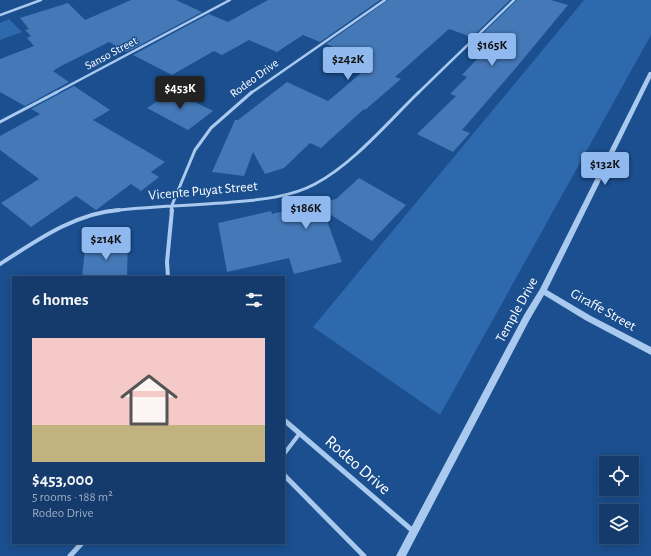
<!DOCTYPE html>
<meta charset="utf-8">
<style>
:root{--surface:#143b6b;--page:#214673;--text:#f1f3f6;--muted:#9dadc1;--line:#33557e;--accent:#90b9f0}
body{margin:0;font-family:"Alegreya Sans",sans-serif;background:var(--page);color:var(--text);height:100vh;display:flex;flex-direction:column;font-size:15px;white-space:nowrap}
*{box-sizing:border-box;margin:0}
p{font-size:13px;color:var(--muted)}
.icon{flex:none;width:22px;height:22px;fill:none;stroke:currentColor;stroke-width:2;stroke-linecap:round;stroke-linejoin:round}
.map{position:relative;flex:1;overflow:hidden}
.side{position:absolute;left:12px;top:276px;width:273px;height:268px;display:flex;flex-direction:column;background:var(--surface);border-radius:0px;box-shadow:0 2px 10px #0003,0 0 0 1px var(--line)}
.side>*{flex:none}
.buttons{position:absolute;left:599px;top:456px;display:grid;gap:8px}
.buttons a{display:grid;place-items:center;width:40px;height:40px;border-radius:0px;background:var(--surface);box-shadow:0 2px 10px #0003,0 0 0 1px var(--line);font-size:20px}
.price{position:absolute;translate:-50% -34px;padding:0 9px;border-radius:4px;background:var(--accent);color:#111;font-size:13px;line-height:26px;filter:drop-shadow(0 1px 2px #0008)}
.price::after{content:'';position:absolute;left:50%;top:24px;width:12px;height:9px;margin-left:-6px;background:inherit;clip-path:polygon(0 0,100% 0,50% 100%)}
.price.active{background:#222;color:#fff}
ul{padding:0;list-style:none}
li{display:grid;align-content:center;gap:8px;height:212px;padding:0 20px}
li+li{border-top:1px solid var(--line)}
li span{display:grid;place-items:center;height:124px;border-radius:0px;color:#555}
li>.icon{margin-inline-start:auto}
span .icon{width:72px;height:72px;fill:#fffc;stroke-width:1}
li b{font-size:17px}
h2{display:flex;justify-content:space-between;align-items:center;height:48px;padding:0 20px;font-size:17px}
.map>svg:first-child{display:block}
.green{fill:#2e69ad}
.building{fill:#4478b7}
.lines{fill:none;stroke-linecap:round;stroke-linejoin:round}
.service{stroke:#a9c9ee;stroke-width:4}
.minor-far3{stroke:#a9c9ee;stroke-width:2.5}
.minor-far2{stroke:#a9c9ee;stroke-width:3}
.minor-far1{stroke:#a9c9ee;stroke-width:4}
.minor{stroke:#a9c9ee;stroke-width:5}
.tertiary{fill:#a9c9ee;fill-rule:evenodd}
.labels{text-anchor:middle;dominant-baseline:central;stroke-width:3;stroke-linejoin:round;paint-order:stroke}
.far-street-label{font-size:12px;fill:#fff;stroke:#1b4f8f}
.street-label{font-size:14px;fill:#fff;stroke:#1b4f8f}
.near-street-label{font-size:17px;fill:#fff;stroke:#1b4f8f}
</style>
<div class="map">
<svg width="651" height="556" viewBox="0 0 651 556">
<rect width="100%" height="100%" fill="#1b4f8f"/>
<path class="green" d="M584,0H651V35L440,415L313,327Z
M9,19L22,32L0,40V23Z"/>
<path class="building" d="M131,0H176L202,12L127,52L109,42L63,65L53,71L69,82L25,106L0,92V59L34,46L27,38L31,36L25,30L29,29L20,18L68,3L85,20Z
M268,0H380L320,42L303,35L277,52L249,40L222,55L214,51L172,75L133,55L209,14L228,22Z
M388,0H510L470,39L466,35L449,29L395,77L401,79L365,110L364,109L321,148L310,143L284,168L265,174L253,152L244,176L212,172L235,120H238L287,82L328,101L373,63L326,44Z
M517,0H551L568,5L515,69L462,130L470,133L453,152L417,134L456,96L450,94L467,77L462,75L477,59H475L483,51L474,42Z
M74,86L110,110L93,120L165,162L151,172L159,177L141,191L131,184L96,210L76,196L31,227L1,203L39,179L0,150V136L40,114L31,109Z
M173,91L213,111L188,130L147,108Z
M359,178L406,205L372,241L323,210L342,262L294,274L289,258L227,272L218,223L271,211L272,214L336,199Z
M128,240L127,277H82L85,248Z"/>
<g class="lines">
<path class="service" d="M284,454L300,433"/>
<path class="minor-far3" d="M0,15L41,0
M55,93L230,0
M251,93L385,0
M418,93L514,0"/>
<path class="minor-far2" d="M0,122L57,92
M109,211C150,206 191,206 233,202C260,200 291,197 315,184C353,164 388,122 419,92
M171,211L172,205L195,150L211,128L252,92"/>
<path class="minor-far1" d="M0,264C36,241 75,213 119,210
M168,277L167,262L172,210"/>
<path class="minor" d="M284,420L413,531
M284,475L364,556
M70,556L82,543"/>
<path class="tertiary" d="M649,72H651V78L547,290L591,316L651,347V355L585,320L544,295L530,319L406,556H396L524,315L540,289Z"/>
</g>
<g class="labels">
<g class="far-street-label">
<text transform="translate(111 53) rotate(-28)">Sanso Street</text>
<text transform="translate(254 78) rotate(-36)">Rodeo Drive</text>
</g>
<g class="street-label">
<text transform="translate(203 191) rotate(-5)">Vicente Puyat Street</text>
<text transform="translate(517 310) rotate(-61)">Temple Drive</text>
<text transform="translate(603 310) rotate(29)">Giraffe Street</text>
</g>
<g class="near-street-label">
<text transform="translate(358 465) rotate(41)">Rodeo Drive</text>
</g>
</g>
</svg>
<div class="buttons">
<a><svg class="icon" aria-label="locate" viewBox="0 0 24 24"><circle cx="12" cy="12" r="6"/><path d="M12 2v4M12 18v4M2 12h4M18 12h4"/></svg></a>
<a><svg class="icon" aria-label="layers" viewBox="0 0 24 24"><path d="M12 4l9 5-9 5-9-5zM3 14l9 5 9-5"/></svg></a>
</div>
<b class="price" style="left:492px;top:67px">$165K</b>
<b class="price" style="left:348px;top:81px">$242K</b>
<b class="price active" style="left:180px;top:110px">$453K</b>
<b class="price" style="left:605px;top:186px">$132K</b>
<b class="price" style="left:306px;top:230px">$186K</b>
<b class="price" style="left:106px;top:261px">$214K</b>
<section class="side">
<h2>6 homes<svg class="icon" aria-label="filters" viewBox="0 0 24 24"><path d="M4 7h16M4 17h16"/><circle cx="9" cy="7" r="2"/><circle cx="15" cy="17" r="2"/></svg></h2>
<ul>
<li><span style="background:linear-gradient(#f6c9c9 70%,#c2b280 0)"><svg class="icon" aria-label="home" viewBox="0 0 24 24"><path d="M3 11l9-7 9 7M6 9v11h12V9"/></svg></span><div><b>$453,000</b><p>5 rooms · 188 m²</p><p>Rodeo Drive</p></div></li>
</ul>
</section>
</div>
